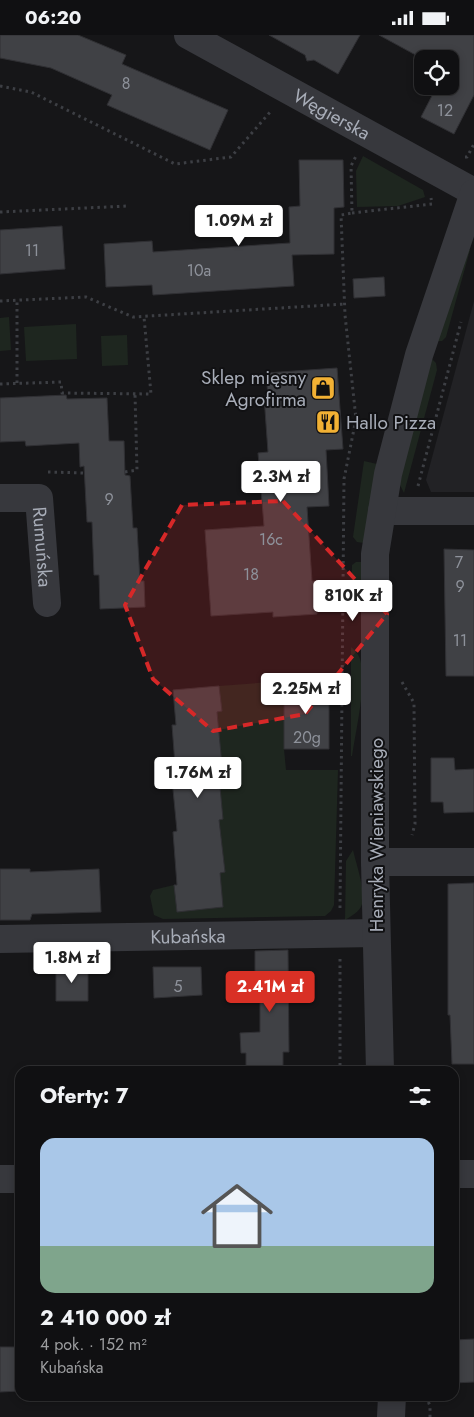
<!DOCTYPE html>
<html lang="pl">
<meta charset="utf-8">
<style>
:root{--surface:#101012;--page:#19191b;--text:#f1f3f6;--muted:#9c9d9f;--line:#303032;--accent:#d93025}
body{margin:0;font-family:Jost,sans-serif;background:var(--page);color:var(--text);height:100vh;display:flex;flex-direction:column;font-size:19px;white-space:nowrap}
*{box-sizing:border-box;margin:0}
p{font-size:16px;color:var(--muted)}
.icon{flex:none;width:28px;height:28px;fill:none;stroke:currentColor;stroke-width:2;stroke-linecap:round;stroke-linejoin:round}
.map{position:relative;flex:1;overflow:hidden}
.panel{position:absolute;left:15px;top:1031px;width:444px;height:335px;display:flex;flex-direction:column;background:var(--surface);border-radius:15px;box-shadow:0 2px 8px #0003,0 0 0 1px var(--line)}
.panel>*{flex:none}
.fabs{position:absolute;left:414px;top:15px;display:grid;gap:10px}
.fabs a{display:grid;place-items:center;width:45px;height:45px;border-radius:10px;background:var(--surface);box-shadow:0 2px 8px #0003,0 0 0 1px var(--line);font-size:25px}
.price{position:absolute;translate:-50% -42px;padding:0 11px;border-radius:5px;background:#fff;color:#222;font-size:16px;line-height:32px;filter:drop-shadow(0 1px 2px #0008)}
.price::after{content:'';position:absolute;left:50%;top:30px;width:15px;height:11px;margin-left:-8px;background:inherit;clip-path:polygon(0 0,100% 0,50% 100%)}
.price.selected{background:var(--accent);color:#fff}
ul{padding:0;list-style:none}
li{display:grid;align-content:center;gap:10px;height:265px;padding:0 25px}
li span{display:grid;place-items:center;height:155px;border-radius:15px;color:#555}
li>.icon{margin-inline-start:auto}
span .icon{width:90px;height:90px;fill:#fffc;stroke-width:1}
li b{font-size:21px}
h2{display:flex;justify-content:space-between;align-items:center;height:60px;padding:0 25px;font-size:21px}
.status{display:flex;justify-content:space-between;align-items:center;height:35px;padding:0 25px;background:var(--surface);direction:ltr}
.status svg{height:14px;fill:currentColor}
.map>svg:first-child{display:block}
.built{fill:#222225}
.green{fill:#1e261f}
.building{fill:#404145;stroke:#303034}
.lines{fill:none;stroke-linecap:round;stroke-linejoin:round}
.path{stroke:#3d3f44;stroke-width:3;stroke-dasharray:2.5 4;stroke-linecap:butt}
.minor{stroke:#37383d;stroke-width:28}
.marked{fill:#d62828;fill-opacity:0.2;stroke:#d62828;stroke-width:4;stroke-dasharray:10 6;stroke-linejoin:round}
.labels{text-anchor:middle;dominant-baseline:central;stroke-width:4;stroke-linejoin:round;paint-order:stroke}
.number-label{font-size:16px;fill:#8e929b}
.street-label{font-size:19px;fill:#a8adb8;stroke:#111113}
.poi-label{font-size:19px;fill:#a8adb8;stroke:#111113;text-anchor:end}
</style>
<div class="status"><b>06:20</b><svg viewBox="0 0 49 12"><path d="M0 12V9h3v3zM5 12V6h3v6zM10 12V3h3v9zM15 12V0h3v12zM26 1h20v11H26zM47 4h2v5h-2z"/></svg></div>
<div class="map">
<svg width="474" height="1382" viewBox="0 0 474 1382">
<rect width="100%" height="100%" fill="#161618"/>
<path class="built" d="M474,266V457H431L426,445Z"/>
<path class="green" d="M363,121L423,155L425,162L398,171L357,172L356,136Z
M466,214L470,215L446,302L442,306H436Z
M9,282L11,315L0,316V283Z
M76,289L77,324L26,326L24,292Z
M127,300L128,330L102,331L101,301Z
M431,323L436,328L437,335L404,458L400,450V442Z
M364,426L377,429L364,508L357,507L353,502Z
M356,527H363C363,548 366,564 351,581L352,530Z
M351,612C356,616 360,621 361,628C366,653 356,694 352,721H351Z
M284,646V714L286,735H338L334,870L331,876L325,881L163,884L154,880L150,861L153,855L174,850L177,877L223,872L220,838L225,836L219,785L223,783L218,731L222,730L217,677L221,676L219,651Z
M353,815C356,828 366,857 362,869C360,877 351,881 345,885L346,826Z"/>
<path class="building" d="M0,0H78L126,20L122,29L228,75L210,115L107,70L112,60L51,33L0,23Z
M269,0H360L338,39L314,25L307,26L305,20Z
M379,0H474V60L454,99L421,82L437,51H450V24H423Z
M299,125H343L344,172L334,173V219L292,220L294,251L153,260L152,250L106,252L104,209L152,206L153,217L290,208L289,172L300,171Z
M62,191L65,234L0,239V195Z
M384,242L385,261L354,263L353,244Z
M337,333L343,414L326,415L329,471L307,472L312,546H315L317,579L273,582V577L211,581L205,495L264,491L258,418L268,417L264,361H268L266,338Z
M66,360L67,364L107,363L109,406H124L125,440L130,441L133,493H137L140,546H144L145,572L100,574L99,540H94L92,487H87L84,431L80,432L79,408L26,411L25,406L0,407V363Z
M444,514L474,515V641H446Z
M284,646H329V714H284Z
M219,651L222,676L217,677L222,730L218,731L223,784L219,785L225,837L220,838L223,872L177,877L174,850H177L173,797L177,796L172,744L176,743L172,690H176L173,655Z
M431,723H454L455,735L474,734V777L444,778L443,767H431Z
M0,834H30V837L99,834L101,877L32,879L30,885H0Z
M474,848V1029H452L450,980H448V849Z
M288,915L289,1017H283V1034L246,1035V1018H241L240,998L260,997V957L255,958V916Z
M88,932V966H56V933Z
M153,932H201L202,960L154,963Z
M474,1304V1347L454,1348V1305Z
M0,1312H20V1356L0,1357Z"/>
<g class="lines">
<path class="path" d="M0,51L31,57L175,129L231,122L271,76
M465,122H467L474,109
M0,177L128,171
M352,178L432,169L431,163
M0,266L86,262L133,282L345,269
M17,348V265
M0,349L61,347L62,358L151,359L144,282
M48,437L85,438
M125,437L137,435L135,359
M418,451L461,287
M402,647L414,668L415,789L412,800
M340,873L344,444L356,384L345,280L341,180L352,178L351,131L356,121
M340,924V1036
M426,1361L430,1371V1382"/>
<g class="minor">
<path id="s1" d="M188,0L474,157"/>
<path id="s2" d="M0,463H39L47,568"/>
<path d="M382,476H474"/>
<path d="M375,827H474"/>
<path id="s3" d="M0,904L376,898"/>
<path d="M380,1036L375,827V519L388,439L419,320L474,158"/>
<path d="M454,1139H474"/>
<path d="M0,1144H20"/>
<path d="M391,1382L392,1361"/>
</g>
</g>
<path class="marked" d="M283,466L387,579L305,679L213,696L153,644L125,570L182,470Z"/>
<defs>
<symbol id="shop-square" viewBox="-11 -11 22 22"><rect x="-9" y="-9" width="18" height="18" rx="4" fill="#f2b134" stroke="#111113"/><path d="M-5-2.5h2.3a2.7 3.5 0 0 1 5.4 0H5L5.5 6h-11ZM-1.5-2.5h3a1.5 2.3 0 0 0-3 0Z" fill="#111"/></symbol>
<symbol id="restaurant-square" viewBox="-11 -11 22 22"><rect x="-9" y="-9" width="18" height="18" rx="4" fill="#f2b134" stroke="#111113"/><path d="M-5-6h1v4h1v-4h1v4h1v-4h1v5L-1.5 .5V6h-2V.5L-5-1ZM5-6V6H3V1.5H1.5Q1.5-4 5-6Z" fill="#111"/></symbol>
</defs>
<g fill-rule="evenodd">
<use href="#shop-square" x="309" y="339" width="28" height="28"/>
<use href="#restaurant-square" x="314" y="373" width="28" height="28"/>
</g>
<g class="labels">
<g class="number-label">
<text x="126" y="48">8</text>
<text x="445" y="75">12</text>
<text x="32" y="215">11</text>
<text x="199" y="235">10a</text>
<text x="109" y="464">9</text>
<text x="271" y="504">16c</text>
<text x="459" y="527">7</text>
<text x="251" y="539">18</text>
<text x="460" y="551">9</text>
<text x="460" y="605">11</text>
<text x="307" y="702">20g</text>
<text x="178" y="951">5</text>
</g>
<g class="street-label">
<text stroke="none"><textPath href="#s1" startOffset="164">Węgierska</textPath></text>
<text stroke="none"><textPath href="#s2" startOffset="88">Rumuńska</textPath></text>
<text transform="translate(376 800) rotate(-90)">Henryka Wieniawskiego</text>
<text stroke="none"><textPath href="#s3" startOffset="188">Kubańska</textPath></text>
</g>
<g class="poi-label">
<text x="306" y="342">Sklep mięsny<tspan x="306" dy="22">Agrofirma</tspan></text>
<text x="346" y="387" text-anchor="start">Hallo Pizza</text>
</g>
</g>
</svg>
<div class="fabs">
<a><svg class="icon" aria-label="locate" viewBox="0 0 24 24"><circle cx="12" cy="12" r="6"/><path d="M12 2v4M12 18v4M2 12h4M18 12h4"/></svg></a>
</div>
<b class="price" style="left:239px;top:212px">1.09M zł</b>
<b class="price" style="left:281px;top:468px">2.3M zł</b>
<b class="price" style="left:353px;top:587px">810K zł</b>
<b class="price" style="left:306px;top:680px">2.25M zł</b>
<b class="price" style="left:198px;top:764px">1.76M zł</b>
<b class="price" style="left:72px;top:949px">1.8M zł</b>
<b class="price selected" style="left:270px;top:978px">2.41M zł</b>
<section class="panel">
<h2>Oferty: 7<svg class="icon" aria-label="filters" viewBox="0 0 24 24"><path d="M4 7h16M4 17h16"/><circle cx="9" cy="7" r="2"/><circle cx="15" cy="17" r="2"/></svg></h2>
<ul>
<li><span style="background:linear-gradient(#a9c7e8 70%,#7fa58c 0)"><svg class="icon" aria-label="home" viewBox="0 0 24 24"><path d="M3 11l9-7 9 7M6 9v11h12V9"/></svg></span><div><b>2 410 000 zł</b><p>4 pok. · 152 m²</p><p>Kubańska</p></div></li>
</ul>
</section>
</div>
